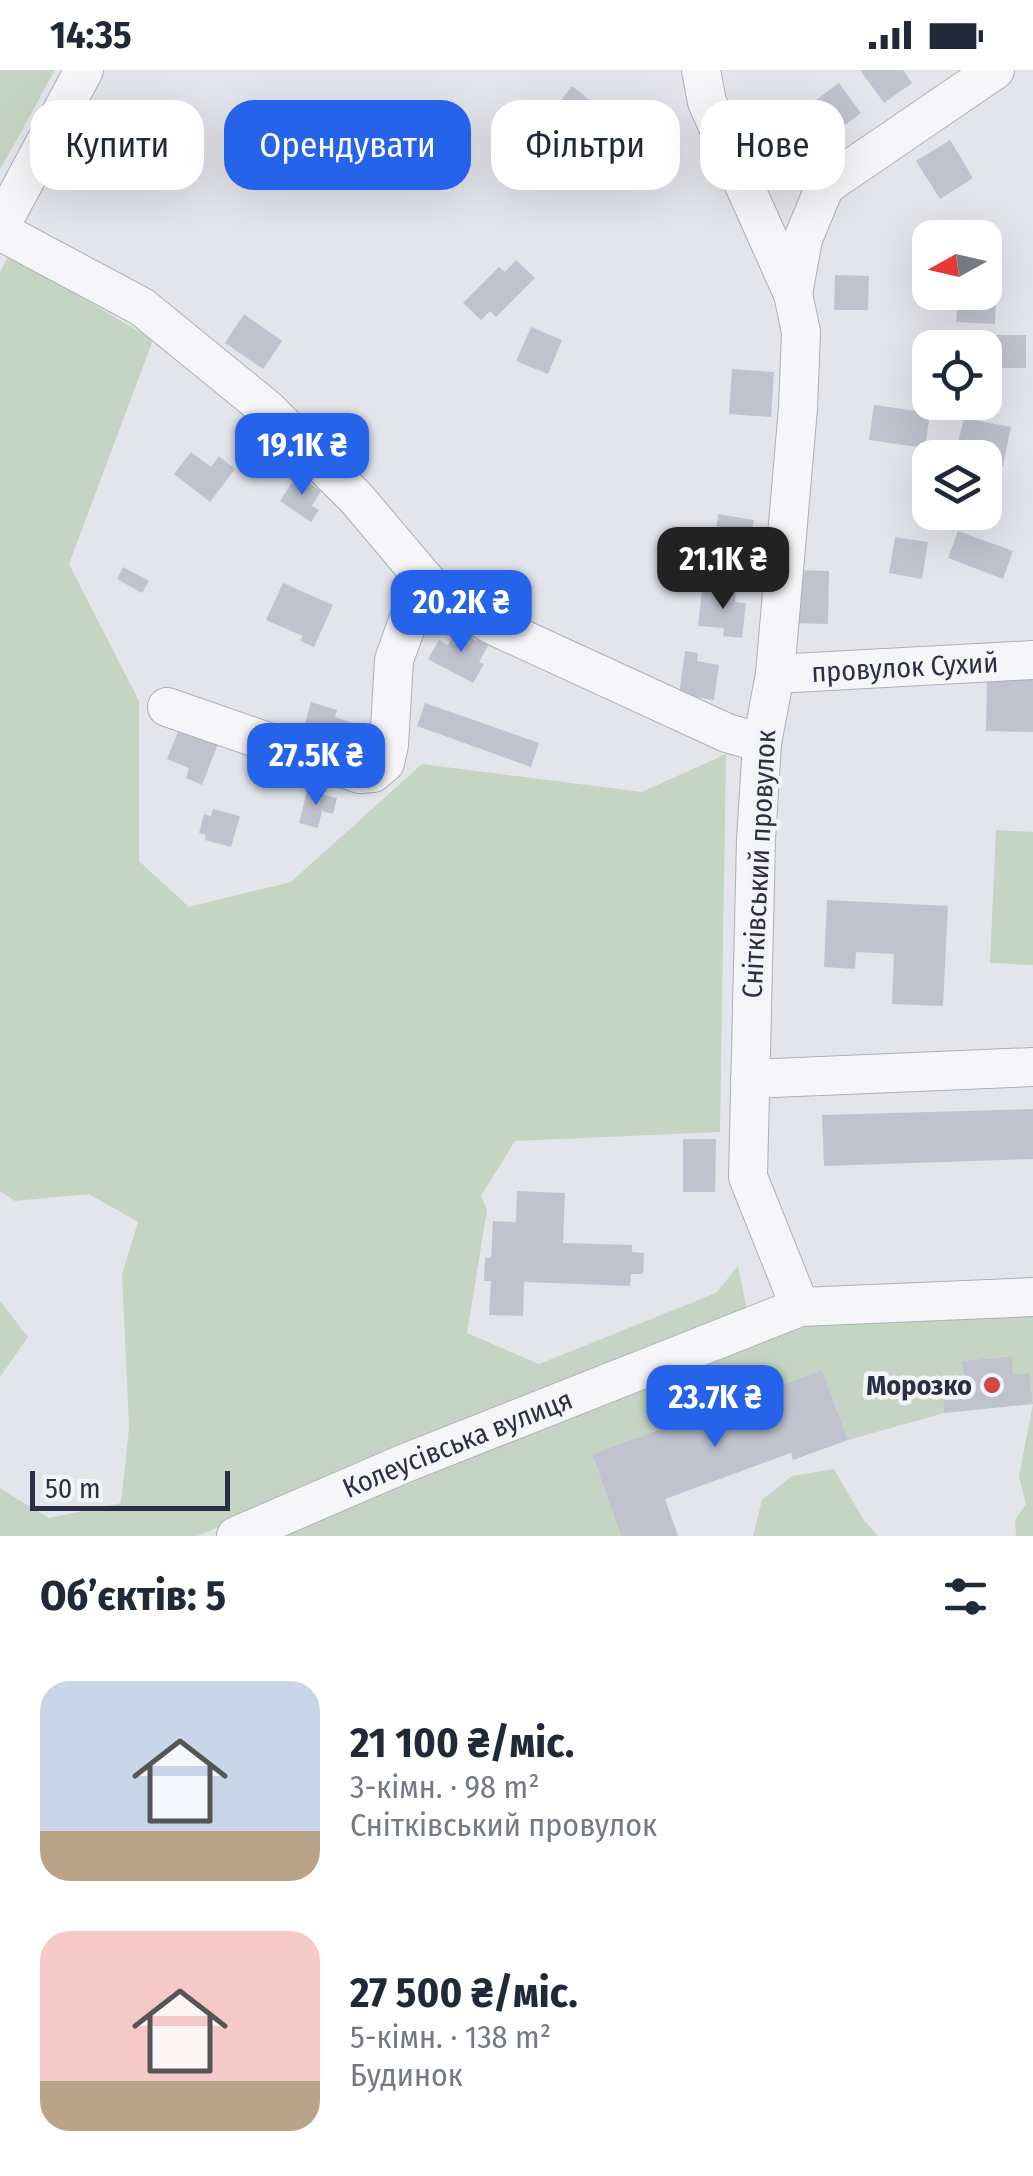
<!DOCTYPE html>
<html lang="uk">
<meta charset="utf-8">
<style>
:root{--surface:#fff;--page:#f6f6f7;--text:#1f2937;--muted:#747a83;--accent:#2563eb}
body{margin:0;font-family:"Fira Sans Condensed",sans-serif;background:var(--page);color:var(--text);height:100vh;display:flex;flex-direction:column;font-size:38px;white-space:nowrap}
*{box-sizing:border-box;margin:0}
p{font-size:32px;color:var(--muted)}
.icon{flex:none;width:55px;height:55px;fill:none;stroke:currentColor;stroke-width:2;stroke-linecap:round;stroke-linejoin:round}
.map{position:relative;height:1466px;overflow:hidden}
.drawer{display:flex;flex-direction:column;background:var(--surface);flex:1}
.drawer>*{flex:none}
.hud{position:absolute;left:30px;top:30px;width:975px;height:90px;display:flex;gap:20px}
.needle{width:65px;rotate:262deg}
.fabs{position:absolute;left:912px;top:150px;display:grid;gap:20px}
.fabs a{display:grid;place-items:center;width:90px;height:90px;border-radius:20px;background:var(--surface);box-shadow:0 10px 40px #0002;font-size:50px}
.scale{position:absolute;left:30px;bottom:25px;width:200px;box-sizing:border-box;padding-left:10px;border:5px solid #2a3044;border-top:0;font-size:28px;line-height:35px;white-space:nowrap;color:#2a3044;-webkit-text-stroke:8px #f3f4f8;paint-order:stroke}
.price{position:absolute;translate:-50% -85px;padding:0 22px;border-radius:20px;background:var(--accent);color:#fff;font-size:32px;line-height:65px;filter:drop-shadow(0 2px 5px #0008)}
.price::after{content:'';position:absolute;left:50%;top:60px;width:30px;height:22px;margin-left:-15px;background:inherit;clip-path:polygon(0 0,100% 0,50% 100%)}
.price.current{background:#222;color:#fff}
ul{padding:0;list-style:none}
li{display:flex;align-items:center;gap:30px;height:250px;padding:0 40px}
li span{display:grid;place-items:center;flex:none;width:280px;height:200px;border-radius:30px;color:#555}
li>.icon{margin-inline-start:auto}
span .icon{width:120px;height:120px;fill:#fffc;stroke-width:1}
li b{font-size:42px}
h2{display:flex;justify-content:space-between;align-items:center;height:120px;padding:0 40px;font-size:42px}
.tag{padding:0 35px;border-radius:30px;background:var(--surface);box-shadow:0 10px 40px #0002;font-size:35px;line-height:90px}
.tag.current{background:var(--accent);color:#fff}
.status{display:flex;justify-content:space-between;align-items:center;height:70px;padding:0 50px;background:var(--surface);direction:ltr}
.status svg{height:28px;fill:currentColor}
.map>svg:first-child{display:block}
.green{fill:#c5d5c4}
.building{fill:#c0c3ce}
.lines{fill:none;stroke-linecap:round;stroke-linejoin:round}
.minor-casing{stroke:#acafb9;stroke-width:40}
.minor{stroke:#f6f6f9;stroke-width:38}
.poi-dot{fill:#d14747;stroke:#f3f4f8;stroke-width:4}
.labels{text-anchor:middle;dominant-baseline:central;stroke-width:9;stroke-linejoin:round;paint-order:stroke}
.street-label{font-size:28px;fill:#2a3044;stroke:#f3f4f8}
.poi-label{font-size:28px;font-weight:bold;fill:#2a3044;stroke:#f3f4f8;text-anchor:end}
</style>
<div class="status"><b>14:35</b><svg viewBox="0 0 49 12"><path d="M0 12V9h3v3zM5 12V6h3v6zM10 12V3h3v9zM15 12V0h3v12zM26 1h20v11H26zM47 4h2v5h-2z"/></svg></div>
<div class="map">
<svg width="1033" height="1466" viewBox="0 0 1033 1466">
<rect width="100%" height="100%" fill="#e3e5eb"/>
<path class="green" d="M0,0H55L0,100Z
M9,184L153,270L69,494L139,631V791L189,837L291,812L422,694L642,722L726,684L720,1062L515,1071L481,1126L487,1140L467,1263L539,1294L716,1223L738,1196L747,1240L197,1466H0V1416L1,1419L49,1448L121,1433L129,1358L122,1204L138,1152L89,1124L15,1131L0,1121V202Z
M996,760L1033,762V895L990,893Z
M0,1231L28,1267L0,1307Z
M1033,1237V1466H1016L1015,1450L1026,1434L1019,1406L1033,1334L1029,1304L1013,1305L1011,1286L963,1291L965,1314L942,1317L944,1343L848,1370L822,1300L592,1384L621,1466H283L781,1255Z
M834,1399L863,1449L878,1466H753L762,1430L792,1406Z"/>
<path class="building" d="M860,0H903L912,13L884,33Z
M839,13L861,43L822,72L800,42Z
M572,16L604,41L583,67L607,86L593,104L541,62L565,31L562,29Z
M773,65L794,92L769,111L748,85Z
M950,70L973,108L940,129L916,91Z
M516,190L535,208L496,247L490,241L481,250L463,233L499,197L505,202Z
M835,205L869,206L868,240H834Z
M985,212L997,213L995,254L956,252L958,222H985Z
M244,244L282,271L263,299L225,273Z
M531,257L562,270L548,304L516,291Z
M991,265H1026V298H991Z
M732,299L774,302L771,347L729,344Z
M874,335L930,343L925,378L869,370Z
M964,348L1011,357L1003,396L985,392V388L955,386Z
M191,382L211,397L219,386L235,399L210,432L174,404Z
M297,405L321,421L312,436L319,440L311,452L280,431Z
M718,444L754,450L749,482L714,477Z
M958,461L1013,481L1003,509L948,488Z
M895,467L928,472L922,509L889,503Z
M123,497L149,511L142,523L117,509Z
M792,500L829,501L828,554L790,553Z
M283,513L333,535L314,577L300,571L303,566L266,550Z
M721,517L736,519L735,532L746,533L742,568L723,566L724,558L698,556L702,521L721,523Z
M456,560L477,571L479,566L490,572L479,592L484,594L473,613L428,589L439,570L448,575Z
M685,581L698,583L697,591L719,595L714,630L695,627L694,635L678,632Z
M987,606L1033,607V662L986,661Z
M311,632L337,640L335,647L353,653L346,678L302,665Z
M425,633L539,673L531,697L417,656Z
M181,654L220,669L202,715L186,708L189,698L167,689Z
M307,721L337,728L333,744L322,741L318,758L299,753Z
M213,739L240,746L231,777L205,770L206,765L199,763L204,744L211,746Z
M827,830L948,836L943,936L892,934L894,884L856,882L855,899L824,897Z
M1033,1039V1089L824,1096L822,1045Z
M683,1069H716L715,1122H683Z
M517,1121L565,1123L563,1173L632,1175V1182L644,1183L643,1204H631L630,1216L524,1212L523,1246L489,1245L491,1211H484L485,1188H491L493,1151L516,1152Z
M1012,1286L1013,1305L1029,1303L1033,1334L944,1343L942,1316L965,1314L962,1291Z
M822,1300L848,1370L793,1390L791,1383L665,1429L678,1466H621L592,1384Z"/>
<g class="lines">
<defs>
<g id="minor">
<path d="M701,0L707,32L793,224L801,262L798,338L775,604L762,673L756,770L748,1107L800,1237"/>
<path d="M0,157L84,0"/>
<path d="M0,161L142,237L267,339L357,429L433,519L492,555L727,663L762,673"/>
<path d="M793,224L803,169L825,116L995,0"/>
<path id="s1" d="M775,604L1033,590"/>
<path d="M167,637L360,704L373,703L385,693L389,675L394,590L413,537L433,519"/>
<path d="M750,1009L1033,997"/>
<path id="s2" d="M236,1466L403,1394L800,1237L1033,1227"/>
</g>
</defs>
<use href="#minor" class="minor-casing"/>
<use href="#minor" class="minor"/>
</g>
<circle class="poi-dot" cx="992" cy="1315" r="10"/>
<g class="labels">
<g class="street-label">
<text stroke="none"><textPath href="#s1" startOffset="130">провулок Сухий</textPath></text>
<text transform="translate(759 794) rotate(-87)">Снітківський провулок</text>
<text stroke="none"><textPath href="#s2" startOffset="240">Колеусівська вулиця</textPath></text>
</g>
<g class="poi-label">
<text x="972" y="1315">Морозко</text>
</g>
</g>
</svg>
<div class="fabs">
<a><svg class="needle" viewBox="-14 -14 28 28"><path d="M0-13l5 13h-10z" fill="#e53935"/><path d="M0 13l5-13h-10z" fill="#747a83"/></svg></a>
<a><svg class="icon" aria-label="locate" viewBox="0 0 24 24"><circle cx="12" cy="12" r="6"/><path d="M12 2v4M12 18v4M2 12h4M18 12h4"/></svg></a>
<a><svg class="icon" aria-label="layers" viewBox="0 0 24 24"><path d="M12 4l9 5-9 5-9-5zM3 14l9 5 9-5"/></svg></a>
</div>
<div class="scale">50 m</div>
<b class="price" style="left:302px;top:428px">19.1K ₴</b>
<b class="price current" style="left:723px;top:542px">21.1K ₴</b>
<b class="price" style="left:461px;top:585px">20.2K ₴</b>
<b class="price" style="left:316px;top:738px">27.5K ₴</b>
<b class="price" style="left:715px;top:1380px">23.7K ₴</b>
<div class="hud">
<a class="tag">Купити</a>
<a class="tag current">Орендувати</a>
<a class="tag">Фільтри</a>
<a class="tag">Нове</a>
</div>
</div>
<section class="drawer">
<h2>Об’єктів: 5<svg class="icon" aria-label="filters" viewBox="0 0 24 24"><path d="M4 7h16M4 17h16"/><circle cx="9" cy="7" r="2"/><circle cx="15" cy="17" r="2"/></svg></h2>
<ul>
<li><span style="background:linear-gradient(#c9d6e8 75%,#b9a48a 0)"><svg class="icon" aria-label="home" viewBox="0 0 24 24"><path d="M3 11l9-7 9 7M6 9v11h12V9"/></svg></span><div><b>21 100 ₴/міс.</b><p>3-кімн. · 98 m²</p><p>Снітківський провулок</p></div></li>
<li><span style="background:linear-gradient(#f6c9c9 75%,#b9a48a 0)"><svg class="icon" aria-label="home" viewBox="0 0 24 24"><path d="M3 11l9-7 9 7M6 9v11h12V9"/></svg></span><div><b>27 500 ₴/міс.</b><p>5-кімн. · 138 m²</p><p>Будинок</p></div></li>
</ul>
</section>
